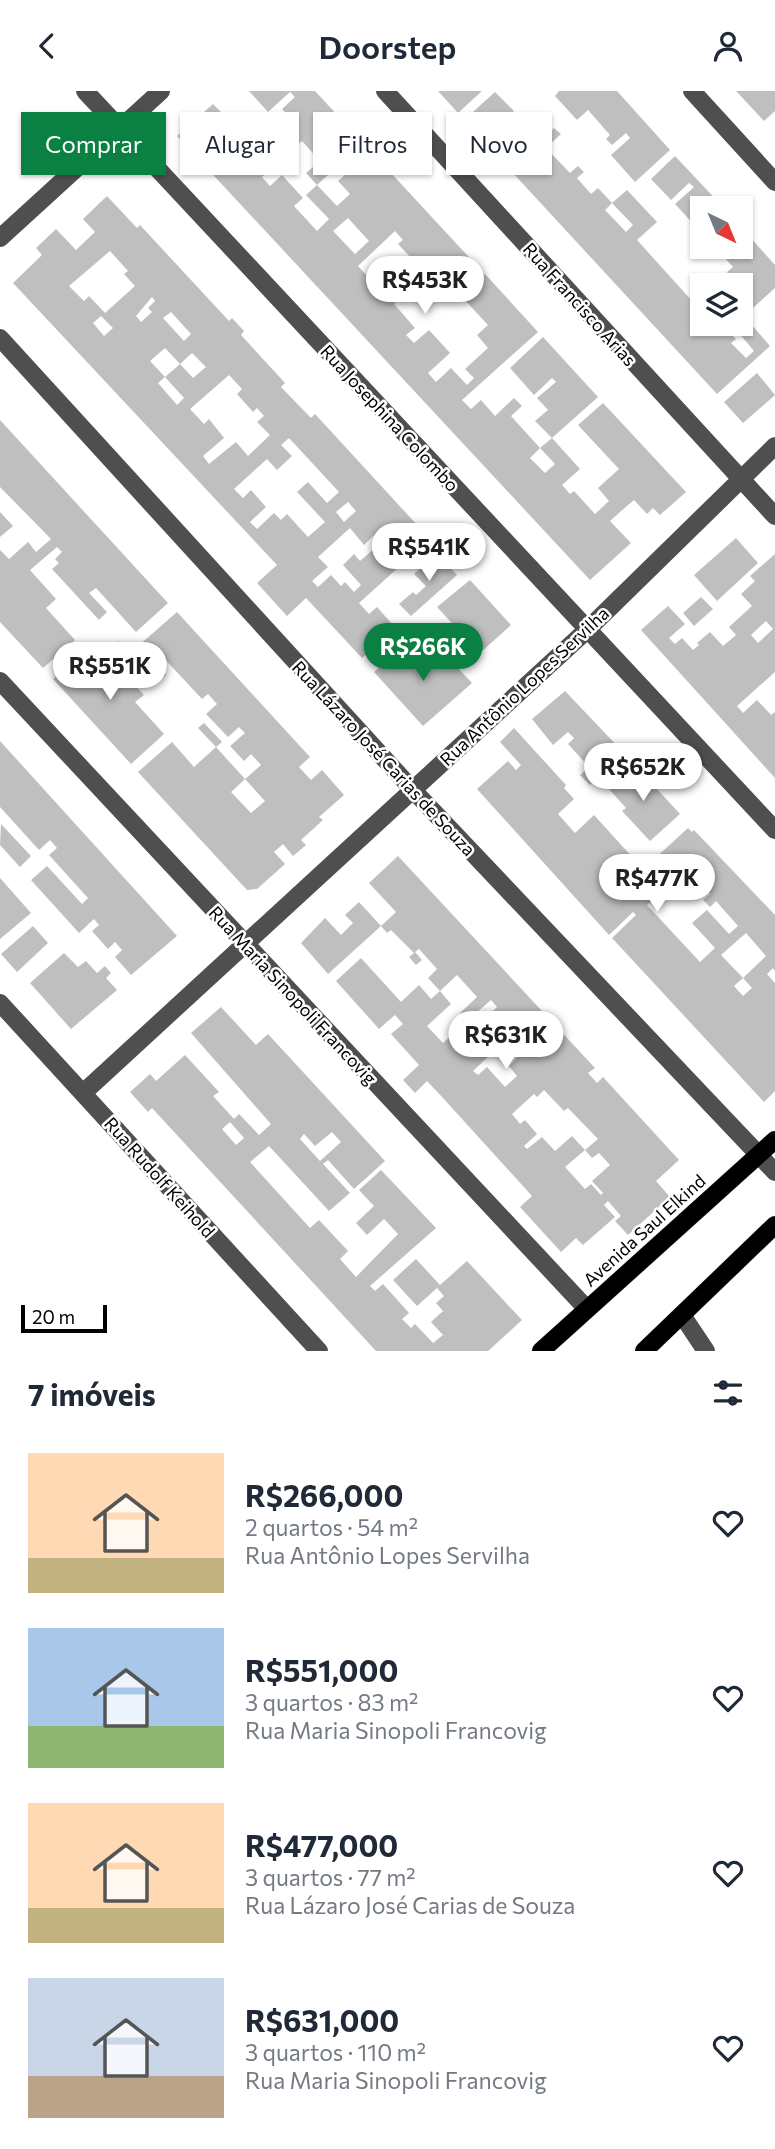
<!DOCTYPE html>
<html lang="pt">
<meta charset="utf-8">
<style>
:root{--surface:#fff;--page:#f6f6f7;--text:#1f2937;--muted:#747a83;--accent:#0b8043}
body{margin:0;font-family:Commissioner,sans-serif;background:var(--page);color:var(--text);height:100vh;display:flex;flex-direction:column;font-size:26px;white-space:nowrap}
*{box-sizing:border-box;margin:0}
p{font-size:23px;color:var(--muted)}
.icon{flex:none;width:38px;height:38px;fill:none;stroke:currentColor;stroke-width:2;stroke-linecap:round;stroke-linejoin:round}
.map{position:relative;height:1260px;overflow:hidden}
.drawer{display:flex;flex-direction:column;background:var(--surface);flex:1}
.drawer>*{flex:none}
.hud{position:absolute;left:21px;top:21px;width:733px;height:63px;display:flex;gap:14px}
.needle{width:46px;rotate:137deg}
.controls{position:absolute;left:690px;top:105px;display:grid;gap:14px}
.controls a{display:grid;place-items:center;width:63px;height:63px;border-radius:0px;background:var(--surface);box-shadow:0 2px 5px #0004;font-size:35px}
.scale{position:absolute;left:21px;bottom:18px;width:86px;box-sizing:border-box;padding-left:7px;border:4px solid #000;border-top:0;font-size:19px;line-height:24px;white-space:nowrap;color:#000;-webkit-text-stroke:5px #fff;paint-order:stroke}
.price{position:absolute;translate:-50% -60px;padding:0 16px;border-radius:24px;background:#fff;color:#222;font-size:23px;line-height:46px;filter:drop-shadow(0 2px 4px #0008)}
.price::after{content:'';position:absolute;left:50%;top:42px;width:21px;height:16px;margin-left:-10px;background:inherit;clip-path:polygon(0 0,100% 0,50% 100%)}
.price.active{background:var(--accent);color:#fff}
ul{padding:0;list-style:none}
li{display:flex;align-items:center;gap:21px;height:175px;padding:0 28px}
li span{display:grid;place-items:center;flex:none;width:196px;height:140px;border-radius:0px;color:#555}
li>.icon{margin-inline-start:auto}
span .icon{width:84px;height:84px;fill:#fffc;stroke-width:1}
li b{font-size:30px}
h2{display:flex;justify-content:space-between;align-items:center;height:84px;padding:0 28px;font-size:30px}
.tag{padding:0 24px;border-radius:0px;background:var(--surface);box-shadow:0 2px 5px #0004;font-size:24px;line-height:63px}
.tag.active{background:var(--accent);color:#fff}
header{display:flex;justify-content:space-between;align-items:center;height:91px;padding:0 28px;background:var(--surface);font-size:32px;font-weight:600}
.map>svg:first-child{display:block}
.building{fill:#bfbfbf;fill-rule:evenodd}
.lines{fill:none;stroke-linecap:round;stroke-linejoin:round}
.major-casing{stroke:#dbdbdb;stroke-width:19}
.minor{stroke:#4f4f4f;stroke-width:18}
.major{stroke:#000;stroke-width:18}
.labels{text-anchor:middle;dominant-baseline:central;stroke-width:5;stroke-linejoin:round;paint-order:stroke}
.street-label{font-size:18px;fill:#000;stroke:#fff}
</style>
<header><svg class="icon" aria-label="back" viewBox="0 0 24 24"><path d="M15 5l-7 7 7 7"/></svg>Doorstep<svg class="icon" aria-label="person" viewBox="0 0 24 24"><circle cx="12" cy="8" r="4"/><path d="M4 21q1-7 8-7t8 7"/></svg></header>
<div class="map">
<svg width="775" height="1260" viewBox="0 0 775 1260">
<rect width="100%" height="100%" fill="#fff"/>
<path class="building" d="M249,0H315L479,177L447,206L398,153L403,149L395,140L358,175L385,204L393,197L401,206L394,213L415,237L406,244L414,252L429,239L450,262L428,282L436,291L451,277L467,294L474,287L465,278L488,257L477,244L488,234L461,205L485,183L538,241L462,309L471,318L481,309L495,325L514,307L522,315L511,325L540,357L530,367L545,382L555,373L540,357L552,347L580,378L562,394L570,403L574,400L595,423L609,410L598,397L619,378L578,334L603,312L686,401L660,424L653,417L647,423L634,409L620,421L610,430L631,452L590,489L177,45L213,13L223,23L220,26L239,47L250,36L258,45L247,55L264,74L275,63L280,69L262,86L270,95L282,84L303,107L294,115L317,140L329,128L306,104L317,94L337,115L350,103L338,90L346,83L338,75L317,94L306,82L320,70L302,50L288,62L258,29L268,21L282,35L291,27L282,18L295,6L290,1L268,21ZM348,127L369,150L355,163L333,140Z
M438,0H482L458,22Z
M559,0H617L670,59L635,91L611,64L630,47L626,42L612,54L606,48L610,44L588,19L577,29L555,5Z
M736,0H775V20L764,30Z
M495,1L514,20L496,37L499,42L510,31L516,37L526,28L542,48L554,37L561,43L546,57L570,82L578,75L584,81L577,87L591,103L598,97L612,112L605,119L626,141L633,134L612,112L627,99L657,131L637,149L702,221V233H712L723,245L728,240L736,248L731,252L746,267L754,260L733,235L740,233L744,225L770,255L717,303L464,29Z
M675,65L724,117H702V137L699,139L675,113L694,96L689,92L671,109L651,88Z
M107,105L137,137L140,134L229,230L232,227L244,240L241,244L285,292L281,296L311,327L315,323L430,448L359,512L369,523L377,516L392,533L375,549L378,553L362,567L306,507L287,525L257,492L277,474L13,192L42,164L36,157L56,138L76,159L95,141L83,128ZM110,160L128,180L124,183L135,195L105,222L89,205L84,210L69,195ZM152,206L155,210L148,217L152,221L141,231L136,225ZM171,221L191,243L184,250L163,227ZM101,225L113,237L104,245L93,232ZM165,257L180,273L192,262L206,276L193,287L180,273L165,286L184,307L177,314L158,292L165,286L150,270ZM229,284L242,298L237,303L253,321L257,317L264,325L257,331L270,344L248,365L236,351L209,373L203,365L224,347L209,328L204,333L190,318ZM289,347L339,401L327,412L308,391L297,401L325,431L308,446L287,423L281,429L274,422L257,438L250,431L266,416L251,399L243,407L234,398L267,368L277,379L292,365L281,354ZM348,411L356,420L344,431L336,421ZM350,437L364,454L374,444L381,452L360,470L354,463L343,474L361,494L354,501L345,491L341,495L331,484L318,496L312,490L328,476L318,466Z
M740,135L775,174V197L744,225L740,222V215L743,213L740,209V194H713L720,187L726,194L732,188L727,181L733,176L715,156H740Z
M543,246L598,306L552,347L535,330L548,319L537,307L556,291L552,287L534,304L510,277Z
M757,282L775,304L743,332L724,311Z
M0,329L168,512L136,541L96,497L89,502L107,521L99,529L52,478L59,472L55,468L62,461L57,456L30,479L56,508L46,517L75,549L43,577L0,531V459L9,468L28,451L36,461L51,448L0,396Z
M0,421L13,435L0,446Z
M736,447L758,472L717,510L694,484Z
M437,462L457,484L411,525L399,513L413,501L416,504L426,495L414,483Z
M775,463V581L737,615L743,622L757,609L771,624L775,621V687L641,539L668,515L685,533L669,547L675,553L682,547L693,559L699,554L697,552L710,541L723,555L736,544L729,536L752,515L741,503L755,490L750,485ZM766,530L773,538L758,552L751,544Z
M470,489L511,534L482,560L463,538L460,541L437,516Z
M701,506L713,518L694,535L683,522Z
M177,521L310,666L299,676L311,689L322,679L344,704L319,726L323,729L301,749L306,754L293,765L283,753L274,761L285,773L257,798L247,799L138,681L172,651L194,676L216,656L198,637L204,632L222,651L216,656L245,688L231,701L251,722L265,710L245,688L261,674L251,663L244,670L230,655L245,642L239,636L228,646L206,623L217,613L208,603L202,608L160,563L153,570L166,584L157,592L130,562Z
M118,550L130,562L107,581L122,597L130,589L144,604L135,611L164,643L131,673L53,588L86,560L95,570Z
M399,558L417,578L440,558L472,592L423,635L374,581Z
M565,600L624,662L590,694L580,684L589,676L568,653L574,647L568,641L553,654L532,628Z
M514,637L566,694L564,697L574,708L558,723L575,742L594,724L663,800L647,814L700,871L715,857L692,832L707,819L729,843L738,835L716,810L710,816L703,809L710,803L687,778L672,792L652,770L688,737L692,741L694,739L775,824V880L773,877L767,883L775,892V1000L764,1011L612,847L636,824L633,821L609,844L477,698L508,670L516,679L521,674L500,651ZM607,768L617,780L613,785L602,773ZM746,842L766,865L743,887L752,897L743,905L734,895L743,887L721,864Z
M0,650L177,845L131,884L115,866L122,859L115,851L108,858L92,840L99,834L94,828L79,842L31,789L47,775L82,813L88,807L49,764L57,757L50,749L39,759L0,716Z
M634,673L680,723L650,750L622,720L626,717L608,697Z
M1,733L31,765L20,776L0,754Z
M398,765L595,977L588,982L597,992L603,986L679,1069L656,1090L670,1106L628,1144L615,1130L621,1125L608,1110L604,1114L615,1126L583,1154L576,1147L561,1161L520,1116L532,1105L443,1007L427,990L415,1002L403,989L419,974L391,943L403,933L395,924L379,938L336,890L361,867L401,911L419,894L431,908L440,900L451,913L427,935L443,952L467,930L494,960L473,980L478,984L487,976L505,996L517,985L509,975L519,965L501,946L499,949L482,930L497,916L491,909L467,930L460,922L477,906L457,884L440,900L428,887L437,878L419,858L415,861L422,869L416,874L409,866L414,862L391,839L387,842L381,835L328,883L301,852L325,827L341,844L353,832L345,824L359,811L381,835L396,821L369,792ZM544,999L564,1020L568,1017L598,1048L585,1059L572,1045L555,1060L542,1046L527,1058L524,1055L537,1043L525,1029L520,1033L512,1023L534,1003L537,1006ZM585,1059L592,1067L599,1062L610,1074L592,1090L603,1102L601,1104L591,1093L585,1098L565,1076Z
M0,787L31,822L0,848Z
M33,835L48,852L17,881L1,863Z
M64,862L78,876L86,870L97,882L105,875L111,882L106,887L117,899L71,938L30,892Z
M221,916L256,954L268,943L385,1070L354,1098L328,1069L323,1073L350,1102L329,1120L269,1055L250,1071L310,1137L319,1129L348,1160L340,1168L356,1186L398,1143L384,1128L367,1144L356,1132L374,1115L359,1099L381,1079L436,1137L370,1195L375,1200L383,1193L409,1222L402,1228L411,1237L415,1233L433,1252L443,1244L431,1231L443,1220L436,1212L444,1205L437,1197L417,1215L393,1189L416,1168L440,1194L467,1170L522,1229L488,1260H376L152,1017L148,1021L130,1001L150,983L156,990L185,964L219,1001L213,1005L234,1028L239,1023L259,1044L271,1033L191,942ZM230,1031L244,1047L236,1054L222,1038ZM332,1041L341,1051L320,1070L300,1048L304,1043L315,1055Z"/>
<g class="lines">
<defs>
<path id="major" d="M541,1260L775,1049
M644,1260L775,1134"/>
</defs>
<use href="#major" class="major-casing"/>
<path class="minor" d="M85,0L775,739
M385,0L775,425
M692,0L775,91
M0,147L161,0
M0,247L412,698L775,1081
M0,590L587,1218
M0,912L319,1260
M83,1002L588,538L775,355
M682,1224L706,1260"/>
<use href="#major" class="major"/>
</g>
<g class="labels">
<g class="street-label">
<text transform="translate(580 213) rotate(48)">Rua Francisco Arias</text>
<text transform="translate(390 327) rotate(47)">Rua Josephina Colombo</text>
<text transform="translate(524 595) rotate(-43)">Rua Antônio Lopes Servilha</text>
<text transform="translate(384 667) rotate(47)">Rua Lázaro José Carias de Souza</text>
<text transform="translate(293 904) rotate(47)">Rua Maria Sinopoli Francovig</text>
<text transform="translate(160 1086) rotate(48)">Rua Rudolf Keihold</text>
<text transform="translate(644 1139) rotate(-42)">Avenida Saul Elkind</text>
</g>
</g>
</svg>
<div class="controls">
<a><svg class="needle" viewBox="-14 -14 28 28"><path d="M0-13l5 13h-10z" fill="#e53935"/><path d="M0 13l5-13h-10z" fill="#747a83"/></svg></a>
<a><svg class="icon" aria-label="layers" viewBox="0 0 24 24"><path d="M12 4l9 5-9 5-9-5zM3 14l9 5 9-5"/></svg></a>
</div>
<div class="scale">20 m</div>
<b class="price" style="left:425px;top:225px">R$453K</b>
<b class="price" style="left:429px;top:492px">R$541K</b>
<b class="price active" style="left:423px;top:592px">R$266K</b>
<b class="price" style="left:110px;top:611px">R$551K</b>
<b class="price" style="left:643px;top:712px">R$652K</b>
<b class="price" style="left:657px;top:823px">R$477K</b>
<b class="price" style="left:506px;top:980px">R$631K</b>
<div class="hud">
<a class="tag active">Comprar</a>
<a class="tag">Alugar</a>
<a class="tag">Filtros</a>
<a class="tag">Novo</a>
</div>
</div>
<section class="drawer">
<h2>7 imóveis<svg class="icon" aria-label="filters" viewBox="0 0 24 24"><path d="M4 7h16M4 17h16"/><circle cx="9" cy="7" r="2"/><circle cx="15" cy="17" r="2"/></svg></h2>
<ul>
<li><span style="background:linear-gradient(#ffd9b3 75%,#c2b280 0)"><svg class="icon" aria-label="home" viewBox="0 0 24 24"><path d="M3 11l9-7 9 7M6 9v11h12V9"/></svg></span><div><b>R$266,000</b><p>2 quartos · 54 m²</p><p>Rua Antônio Lopes Servilha</p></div><svg class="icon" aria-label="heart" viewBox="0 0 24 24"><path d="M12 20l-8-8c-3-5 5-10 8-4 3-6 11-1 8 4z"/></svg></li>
<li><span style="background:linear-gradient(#a9c7e8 70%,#8fb573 0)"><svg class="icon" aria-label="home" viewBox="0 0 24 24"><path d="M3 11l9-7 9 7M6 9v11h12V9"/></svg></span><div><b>R$551,000</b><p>3 quartos · 83 m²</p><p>Rua Maria Sinopoli Francovig</p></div><svg class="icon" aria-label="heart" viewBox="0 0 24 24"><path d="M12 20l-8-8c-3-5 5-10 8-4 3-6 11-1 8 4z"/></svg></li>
<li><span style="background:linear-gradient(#ffd9b3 75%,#c2b280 0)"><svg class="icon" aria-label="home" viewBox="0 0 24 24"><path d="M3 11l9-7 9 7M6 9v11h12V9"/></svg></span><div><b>R$477,000</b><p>3 quartos · 77 m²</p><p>Rua Lázaro José Carias de Souza</p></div><svg class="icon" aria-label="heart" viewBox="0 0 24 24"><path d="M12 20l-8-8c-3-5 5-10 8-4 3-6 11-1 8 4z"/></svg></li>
<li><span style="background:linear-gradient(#c9d6e8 70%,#b9a48a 0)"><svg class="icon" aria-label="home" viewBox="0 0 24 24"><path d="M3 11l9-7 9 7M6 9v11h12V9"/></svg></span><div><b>R$631,000</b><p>3 quartos · 110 m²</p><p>Rua Maria Sinopoli Francovig</p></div><svg class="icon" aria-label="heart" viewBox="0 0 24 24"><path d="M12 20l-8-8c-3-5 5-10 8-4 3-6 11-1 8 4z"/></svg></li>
</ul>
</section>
